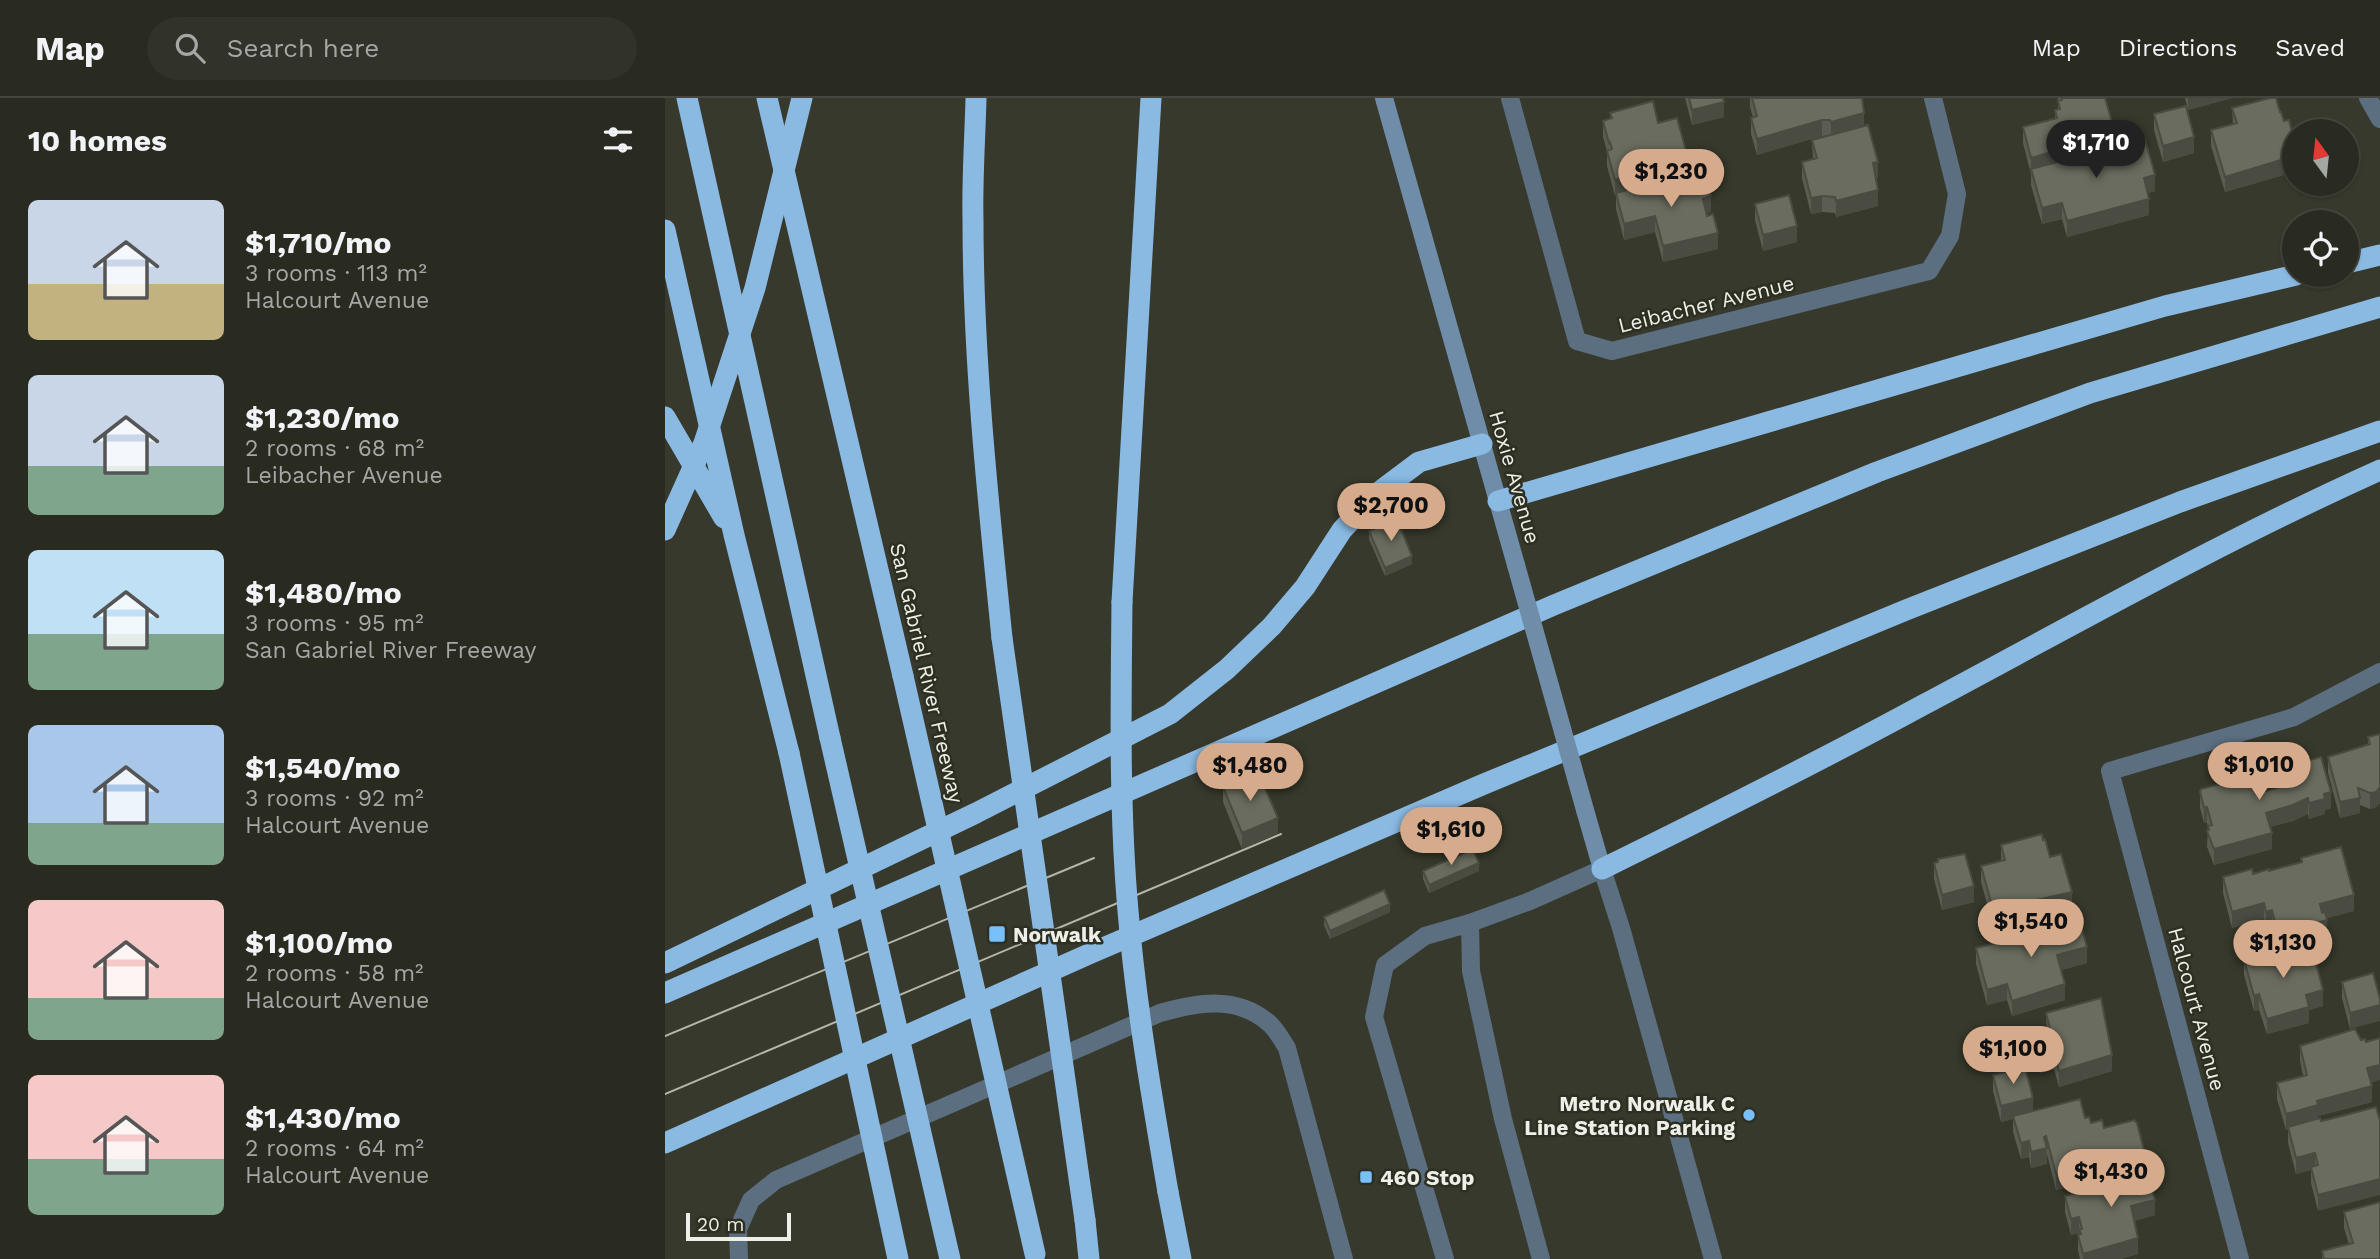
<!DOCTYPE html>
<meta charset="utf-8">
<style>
:root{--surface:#292b21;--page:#31332a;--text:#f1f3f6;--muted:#a5a7a5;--line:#45473f;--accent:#d6ab8b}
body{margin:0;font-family:"Work Sans",sans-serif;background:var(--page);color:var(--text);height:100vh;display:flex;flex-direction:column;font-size:26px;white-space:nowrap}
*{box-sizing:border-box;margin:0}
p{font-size:23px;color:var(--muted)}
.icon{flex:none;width:38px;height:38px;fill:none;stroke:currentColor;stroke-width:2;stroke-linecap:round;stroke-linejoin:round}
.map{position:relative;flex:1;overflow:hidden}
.details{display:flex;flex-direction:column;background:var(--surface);width:665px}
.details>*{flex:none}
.needle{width:46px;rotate:345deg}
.fabs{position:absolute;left:1617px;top:21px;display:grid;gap:14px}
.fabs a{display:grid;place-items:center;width:77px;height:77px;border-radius:50%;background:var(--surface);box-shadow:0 2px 5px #0004,0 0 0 2px var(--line);font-size:35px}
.scale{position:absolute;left:21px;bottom:18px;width:105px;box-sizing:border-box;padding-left:7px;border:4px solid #eef0e8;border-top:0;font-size:19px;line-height:24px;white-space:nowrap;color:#eef0e8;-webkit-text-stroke:5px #2d2f23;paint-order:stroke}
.price{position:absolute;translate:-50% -60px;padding:0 16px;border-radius:24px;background:var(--accent);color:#111;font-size:23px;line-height:46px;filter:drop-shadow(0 2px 4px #0008)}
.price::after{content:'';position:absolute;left:50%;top:42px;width:21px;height:16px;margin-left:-10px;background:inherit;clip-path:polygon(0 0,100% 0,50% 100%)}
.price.on{background:#222;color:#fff}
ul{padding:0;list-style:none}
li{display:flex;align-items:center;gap:21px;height:175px;padding:0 28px}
li span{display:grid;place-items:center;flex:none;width:196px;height:140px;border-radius:10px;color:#555}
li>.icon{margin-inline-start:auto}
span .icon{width:84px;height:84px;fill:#fffc;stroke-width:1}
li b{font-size:30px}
h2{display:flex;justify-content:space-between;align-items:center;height:84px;padding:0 28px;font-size:30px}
header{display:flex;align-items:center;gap:42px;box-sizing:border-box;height:98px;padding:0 35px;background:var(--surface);border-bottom:2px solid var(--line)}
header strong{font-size:33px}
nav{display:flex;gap:38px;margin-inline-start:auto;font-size:24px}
.search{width:490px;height:63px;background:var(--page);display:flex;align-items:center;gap:18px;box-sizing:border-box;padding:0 24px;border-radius:38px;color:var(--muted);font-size:26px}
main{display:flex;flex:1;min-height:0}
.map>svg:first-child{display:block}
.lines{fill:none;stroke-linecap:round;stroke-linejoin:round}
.lane{stroke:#5c6f80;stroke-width:18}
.street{stroke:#5c6f80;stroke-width:18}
.secondary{stroke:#6f8da8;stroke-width:18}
.highway{stroke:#8abae2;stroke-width:21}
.tram{stroke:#b4b6ac;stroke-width:2}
.secondary-bridge{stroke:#6f8da8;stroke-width:18}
.highway-bridge{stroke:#8abae2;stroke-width:21}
.wall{fill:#5a5d51}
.shaded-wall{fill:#4a4c42}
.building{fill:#696c5e;stroke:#4a4c42;stroke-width:2}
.poi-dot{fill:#79bff8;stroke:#2d2f23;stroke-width:2.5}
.labels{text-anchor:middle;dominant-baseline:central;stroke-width:5;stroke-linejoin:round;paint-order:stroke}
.street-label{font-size:21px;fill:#eef0e8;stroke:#2d2f23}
.poi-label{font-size:21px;font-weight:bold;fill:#eef0e8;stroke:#2d2f23;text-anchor:start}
</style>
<header>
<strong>Map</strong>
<div class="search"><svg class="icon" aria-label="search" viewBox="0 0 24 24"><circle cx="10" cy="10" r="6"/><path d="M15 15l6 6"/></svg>Search here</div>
<nav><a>Map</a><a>Directions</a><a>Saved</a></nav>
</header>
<main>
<section class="details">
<h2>10 homes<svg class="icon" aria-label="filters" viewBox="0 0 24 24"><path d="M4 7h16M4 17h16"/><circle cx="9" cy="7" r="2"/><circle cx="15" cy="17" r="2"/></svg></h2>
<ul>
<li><span style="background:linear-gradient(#c9d6e8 60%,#c2b280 0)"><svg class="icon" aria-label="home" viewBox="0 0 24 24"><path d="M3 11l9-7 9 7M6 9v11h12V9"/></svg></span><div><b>$1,710/mo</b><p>3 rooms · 113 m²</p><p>Halcourt Avenue</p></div></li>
<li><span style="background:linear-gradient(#c9d6e8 65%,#7fa58c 0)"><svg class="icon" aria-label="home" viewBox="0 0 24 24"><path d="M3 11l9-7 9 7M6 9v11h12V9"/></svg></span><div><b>$1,230/mo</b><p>2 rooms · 68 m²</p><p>Leibacher Avenue</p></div></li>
<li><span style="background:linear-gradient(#bfe0f5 60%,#7fa58c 0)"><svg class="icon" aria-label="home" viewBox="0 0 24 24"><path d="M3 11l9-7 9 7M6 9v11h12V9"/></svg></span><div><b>$1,480/mo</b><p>3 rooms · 95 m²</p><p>San Gabriel River Freeway</p></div></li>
<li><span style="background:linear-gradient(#a9c7e8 70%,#7fa58c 0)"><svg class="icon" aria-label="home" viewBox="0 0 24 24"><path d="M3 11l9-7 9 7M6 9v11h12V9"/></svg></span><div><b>$1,540/mo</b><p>3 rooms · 92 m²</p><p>Halcourt Avenue</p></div></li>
<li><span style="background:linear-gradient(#f6c9c9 70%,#7fa58c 0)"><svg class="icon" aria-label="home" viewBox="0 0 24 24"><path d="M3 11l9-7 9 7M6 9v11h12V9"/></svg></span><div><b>$1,100/mo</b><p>2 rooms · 58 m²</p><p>Halcourt Avenue</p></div></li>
<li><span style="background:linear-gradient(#f6c9c9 60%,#7fa58c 0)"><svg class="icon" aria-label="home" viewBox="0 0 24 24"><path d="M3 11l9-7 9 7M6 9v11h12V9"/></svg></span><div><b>$1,430/mo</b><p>2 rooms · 64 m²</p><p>Halcourt Avenue</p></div></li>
</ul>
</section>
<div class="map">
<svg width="1715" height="1161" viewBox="0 0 1715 1161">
<rect width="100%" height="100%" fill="#37392c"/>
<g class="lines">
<path class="lane" d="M805,825L806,873L838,1021L876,1161
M74,1161L73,1131L86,1102L111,1082L495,915C534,904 574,897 606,927C612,933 617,942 622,950L679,1161
M780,1161L709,919L720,867L760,838L805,825L865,803L937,771L956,830L1048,1161"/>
<path class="street" d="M845,0L912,243L947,253L1264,173L1285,138L1292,96L1268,0
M1703,0L1715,21
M1575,1161L1445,673L1629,619L1715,574"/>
<path class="secondary" d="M719,0L851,467
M920,712L937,771"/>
<path class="highway" d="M22,0L165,640
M102,0L238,578
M311,0C310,41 307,81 308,122C308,262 323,401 337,540
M0,132L69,437L124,655
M1682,165L1715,157
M0,319L59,420
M833,403L1500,208L1631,177
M457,504L486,0
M937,771C1045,718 1153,664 1258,607C1410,526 1559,442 1715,372
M0,865L311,715L505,616L562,571L607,528L640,489L677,432L710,397L754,364L817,346
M0,895L889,507L1212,374L1425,295L1715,209
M0,1045L424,856L819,686L1241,512L1515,404L1715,333
M503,1094L516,1161
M420,1122L424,1161"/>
<path class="tram" d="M0,938L429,760
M0,996L616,736"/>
<path class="secondary-bridge" d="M851,467L920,712"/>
<path class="highway-bridge" d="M0,432L39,345L90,190L137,0
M457,504C456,607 454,710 463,813C471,908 487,1000 503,1094
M337,540L420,1122
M238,578L370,1156
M165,640L285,1161
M124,655L233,1161"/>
</g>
<path class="wall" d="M1020,0H1058L1059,19L1027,27Z
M1085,0H1197L1199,28L1213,80H1211L1213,108L1171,119L1170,115L1157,114L1146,116L1137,80V64L1148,61L1147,42L1165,37L1157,38L1092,57L1086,36V20H1088L1085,9Z
M1393,0H1440L1450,49L1490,93L1483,95L1484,117L1402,139L1397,121L1377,126L1366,87V76L1358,45V29L1390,21V12H1393Z
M1520,0H1567L1523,12Z
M1567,10L1615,14L1619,23L1624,22L1622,78V76L1560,94L1546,48V32L1568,26Z
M945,15L993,25L1023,76L985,88L986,92L1046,114L1042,115L1053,151L998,164L990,134L959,142L951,111V98H950L942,68V53L938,39V23L945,21Z
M1489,16L1529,55L1498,64L1489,32Z
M1090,106L1132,144L1098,153L1090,122Z
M704,433L747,466L720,478L704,441Z
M1715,636V705L1711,709L1705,711L1695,707V715L1675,720L1663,675V659L1703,647V639Z
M1624,668L1666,710L1660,712V716L1644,721L1643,716L1628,723L1605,729L1607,751L1549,767L1542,749L1543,729L1542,725H1539L1535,710V694L1595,682L1601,693L1622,687L1624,681Z
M558,689L613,735L577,751L558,704Z
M1378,742L1407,810L1354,822V824L1329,831L1316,784V768L1336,763V747Z
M1636,760L1689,813L1662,820V838L1633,846L1638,864L1658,908L1644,912V925L1602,936L1594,912L1589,913L1579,877V861L1617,850L1615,844L1611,845L1607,828L1601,830L1599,821L1567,830L1558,795V779L1604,773L1636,764Z
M1269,765L1309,804L1277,812L1269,781Z
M758,773H814L764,795L758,781Z
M725,814L665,841L659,827V819Z
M1380,825L1422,865L1396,872L1400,902L1347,918L1342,902L1322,907L1311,866V850L1380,832Z
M1677,884L1715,901L1685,931L1677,900Z
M1381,915L1447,973L1394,989L1389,971L1375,975L1370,954V938L1382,935Z
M1635,948L1706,985L1707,1004L1653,1018V1021L1655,1020L1653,1113L1646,1085V1072L1631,1076L1623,1045V1031L1621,1032L1612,1001V985L1638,978L1635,963Z
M1328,977L1368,1013L1420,1020L1426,1025L1439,1030L1479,1066L1490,1117L1469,1123L1473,1156L1455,1161H1415L1413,1152V1137L1414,1136V1135L1406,1137L1400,1114V1098L1451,1086V1077L1391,1092L1382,1056V1066L1366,1070L1364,1059L1356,1061L1348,1034V1021L1336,1024L1328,993Z
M1679,1114L1715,1161H1657V1153L1684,1146L1679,1130Z"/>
<path class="shaded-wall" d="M1523,0H1567L1523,12Z
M1059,4V19L1027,27V12Z
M1199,15V31L1166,40V24Z
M1157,22V38L1092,57V41Z
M1450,34V50L1366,71V76V60L1403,46Z
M1529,39V55L1498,64V48Z
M1023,60V76L952,98L951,95V98H950V82Z
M1622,60V76L1560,94V79Z
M1629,60V76L1622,78V62Z
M1213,64V80L1208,81V65Z
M1490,77V93L1479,96V80Z
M1213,92V108L1171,119V103Z
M1046,98V114L1038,116V101Z
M1157,98V114L1146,116V100Z
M1484,101V117L1402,139V123Z
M1397,105V121L1377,126V110Z
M990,118V134L959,142V126Z
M1132,128V144L1098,153V137Z
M1053,135V151L998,164V148Z
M747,458V466L720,478V470Z
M1715,689V705L1711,709L1705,711V695Z
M1666,694V710L1660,712V716L1644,721V705L1659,696Z
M1643,700V716L1628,723L1601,730V715Z
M1695,700V715L1675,720V704Z
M1539,709H1542V725H1539Z
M613,720V735L577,751V735Z
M1607,735V751L1549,767V751Z
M814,765V773L764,795V787Z
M1309,788V804L1277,812V797Z
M1407,794V810L1354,822V824L1329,831V815L1354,806Z
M1689,797V813L1655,822V806Z
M1599,805V821L1567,830V814Z
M725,806V814L665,841V833Z
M1607,812V828L1601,830V814Z
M1662,822V838L1617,850V834Z
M1615,828V844L1611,845V829Z
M1422,849V865L1392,873V857Z
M1342,886V902L1322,907V892Z
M1400,886V902L1347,918V903Z
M1658,892V908L1644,912V925L1602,936V921L1641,897Z
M1594,896V912L1589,913V898Z
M1715,907V923L1685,931V915Z
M1389,955V971L1375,975V959Z
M1447,957V973L1394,989V973Z
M1715,967V982L1702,986V970Z
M1707,988V1004L1653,1018V1023L1621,1032V1016L1652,1003Z
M1368,1000V1016L1336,1024V1008Z
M1381,1038L1382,1066L1366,1070V1054L1379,1039Z
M1364,1043V1059L1356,1061V1045Z
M1479,1052V1068L1451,1073V1077L1391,1092V1076Z
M1650,1055V1071L1646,1069V1072L1631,1076V1060Z
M1715,1081V1097L1653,1113V1097Z
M1490,1102V1117L1466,1124V1108Z
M1414,1119V1135L1406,1137V1121Z
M1473,1140V1156L1455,1161H1418V1156Z"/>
<path class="building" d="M1024,0H1058L1059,4L1027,12Z
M1087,0H1197L1199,15L1166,24L1165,22H1157L1092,41L1086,20L1092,18Z
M1397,0H1440L1450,34L1403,46L1397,51L1366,60L1358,29L1392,20L1390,12L1395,11L1393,3L1397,2Z
M1605,0H1611L1615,14H1616L1619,23L1624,22L1629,43V60L1622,62V60L1560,79L1546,32L1572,25L1567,10Z
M988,3L993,25L1012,20L1023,60L950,82L942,53L947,51L945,44L944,45L938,23L947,20L945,15Z
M1521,8L1529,39L1498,48L1489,16Z
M1203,27L1213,64L1208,65L1213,92L1171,103L1170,99L1157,98L1146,100L1137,64L1152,60L1147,42Z
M1480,41L1490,77L1479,80L1484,101L1402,123L1397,105L1377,110L1366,71Z
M1040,76L1046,98L1038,101L1042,118L1048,116L1053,135L998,148L990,118L959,126L951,95L984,86L986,92Z
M1124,97L1132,128L1098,137L1090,106Z
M732,421L747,458L720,470L704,433Z
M1715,636V689L1711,694L1705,695L1693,690L1695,700L1675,704L1663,659L1705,646L1703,639Z
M1656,659L1666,694L1659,696L1660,701L1644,705L1643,700L1628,707L1601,715L1607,735L1549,751L1542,733L1544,732L1543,728L1547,727L1542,709H1539L1535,694L1536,691L1593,676L1595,682H1598L1601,693L1622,687L1626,675L1624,668Z
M593,674L613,720L577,735L558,689Z
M1377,736L1378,742L1380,741L1385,759L1396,756L1407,794L1354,806V809L1329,815L1316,768L1340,762L1336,747Z
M1676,749L1689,797L1655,806L1657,815L1660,814L1662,822L1617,834L1615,828L1611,829L1607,812L1601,814L1599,805L1567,814L1558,779L1587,771L1588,776L1604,771V773L1637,764L1636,760Z
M808,751L814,765L764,787L758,773Z
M1300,756L1309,788L1277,797L1269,765L1273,764V761Z
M719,792L725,806L665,833L659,819Z
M1413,816L1422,849L1392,857L1400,886L1347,903L1342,886L1322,892L1311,850L1382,832L1380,825Z
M1633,846L1638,864L1650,861L1658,892L1641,897L1644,909L1602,921L1594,896L1589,898L1579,861Z
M1708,875L1715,901V907L1685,915L1677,884Z
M1436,900L1447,957L1394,973L1389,955L1375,959L1370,938L1386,934L1381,915Z
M1690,931L1696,942L1700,941L1701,944L1715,940V967L1702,970L1707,988L1652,1003L1653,1007L1621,1016L1612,985L1642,977L1635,948Z
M1360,969L1368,1000L1336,1008L1328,977Z
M1415,1001L1420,1020L1424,1019L1426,1025L1437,1022L1439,1030L1469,1022L1472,1025L1479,1052L1478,1055L1391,1076L1381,1038L1379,1039L1382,1050L1366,1054L1364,1043L1356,1045L1348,1018Z
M1711,1009L1715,1023V1081L1653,1097L1646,1069L1653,1067L1650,1055L1631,1060L1623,1029L1655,1020L1656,1023L1665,1021Z
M1480,1065L1490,1102L1466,1108L1473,1140L1418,1156L1413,1137L1416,1136L1414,1131H1417L1414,1119L1406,1121L1400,1098L1454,1085L1451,1073Z
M1715,1104V1161H1659L1657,1153L1688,1145L1679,1114Z"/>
<g class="poi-dot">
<rect x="323" y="827" width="18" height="18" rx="3.5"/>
<circle cx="1084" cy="1017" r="7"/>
<rect x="694" y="1072" width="14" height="14" rx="3.5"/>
</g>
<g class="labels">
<g class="street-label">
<text transform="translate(1041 206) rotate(-14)">Leibacher Avenue</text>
<text transform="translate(850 379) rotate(74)">Hoxie Avenue</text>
<text transform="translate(262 575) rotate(77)">San Gabriel River Freeway</text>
<text transform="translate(1532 911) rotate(75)">Halcourt Avenue</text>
</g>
<g class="poi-label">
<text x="348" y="836">Norwalk</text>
<text x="1070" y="1005" text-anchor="end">Metro Norwalk C<tspan x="1070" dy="24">Line Station Parking</tspan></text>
<text x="715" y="1079">460 Stop</text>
</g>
</g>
</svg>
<div class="fabs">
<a><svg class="needle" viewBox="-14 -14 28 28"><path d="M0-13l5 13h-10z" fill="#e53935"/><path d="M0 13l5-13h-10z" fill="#a5a7a5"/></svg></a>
<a><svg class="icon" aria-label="locate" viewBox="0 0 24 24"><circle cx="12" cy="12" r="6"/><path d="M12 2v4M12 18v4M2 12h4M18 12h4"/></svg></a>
</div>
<div class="scale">20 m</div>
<b class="price on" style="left:1431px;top:82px">$1,710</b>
<b class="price" style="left:1006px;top:111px">$1,230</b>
<b class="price" style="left:726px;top:445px">$2,700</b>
<b class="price" style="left:1594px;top:704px">$1,010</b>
<b class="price" style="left:585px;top:705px">$1,480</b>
<b class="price" style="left:786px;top:769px">$1,610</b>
<b class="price" style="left:1366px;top:861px">$1,540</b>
<b class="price" style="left:1618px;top:882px">$1,130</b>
<b class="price" style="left:1348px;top:988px">$1,100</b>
<b class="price" style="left:1446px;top:1111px">$1,430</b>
</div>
</main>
